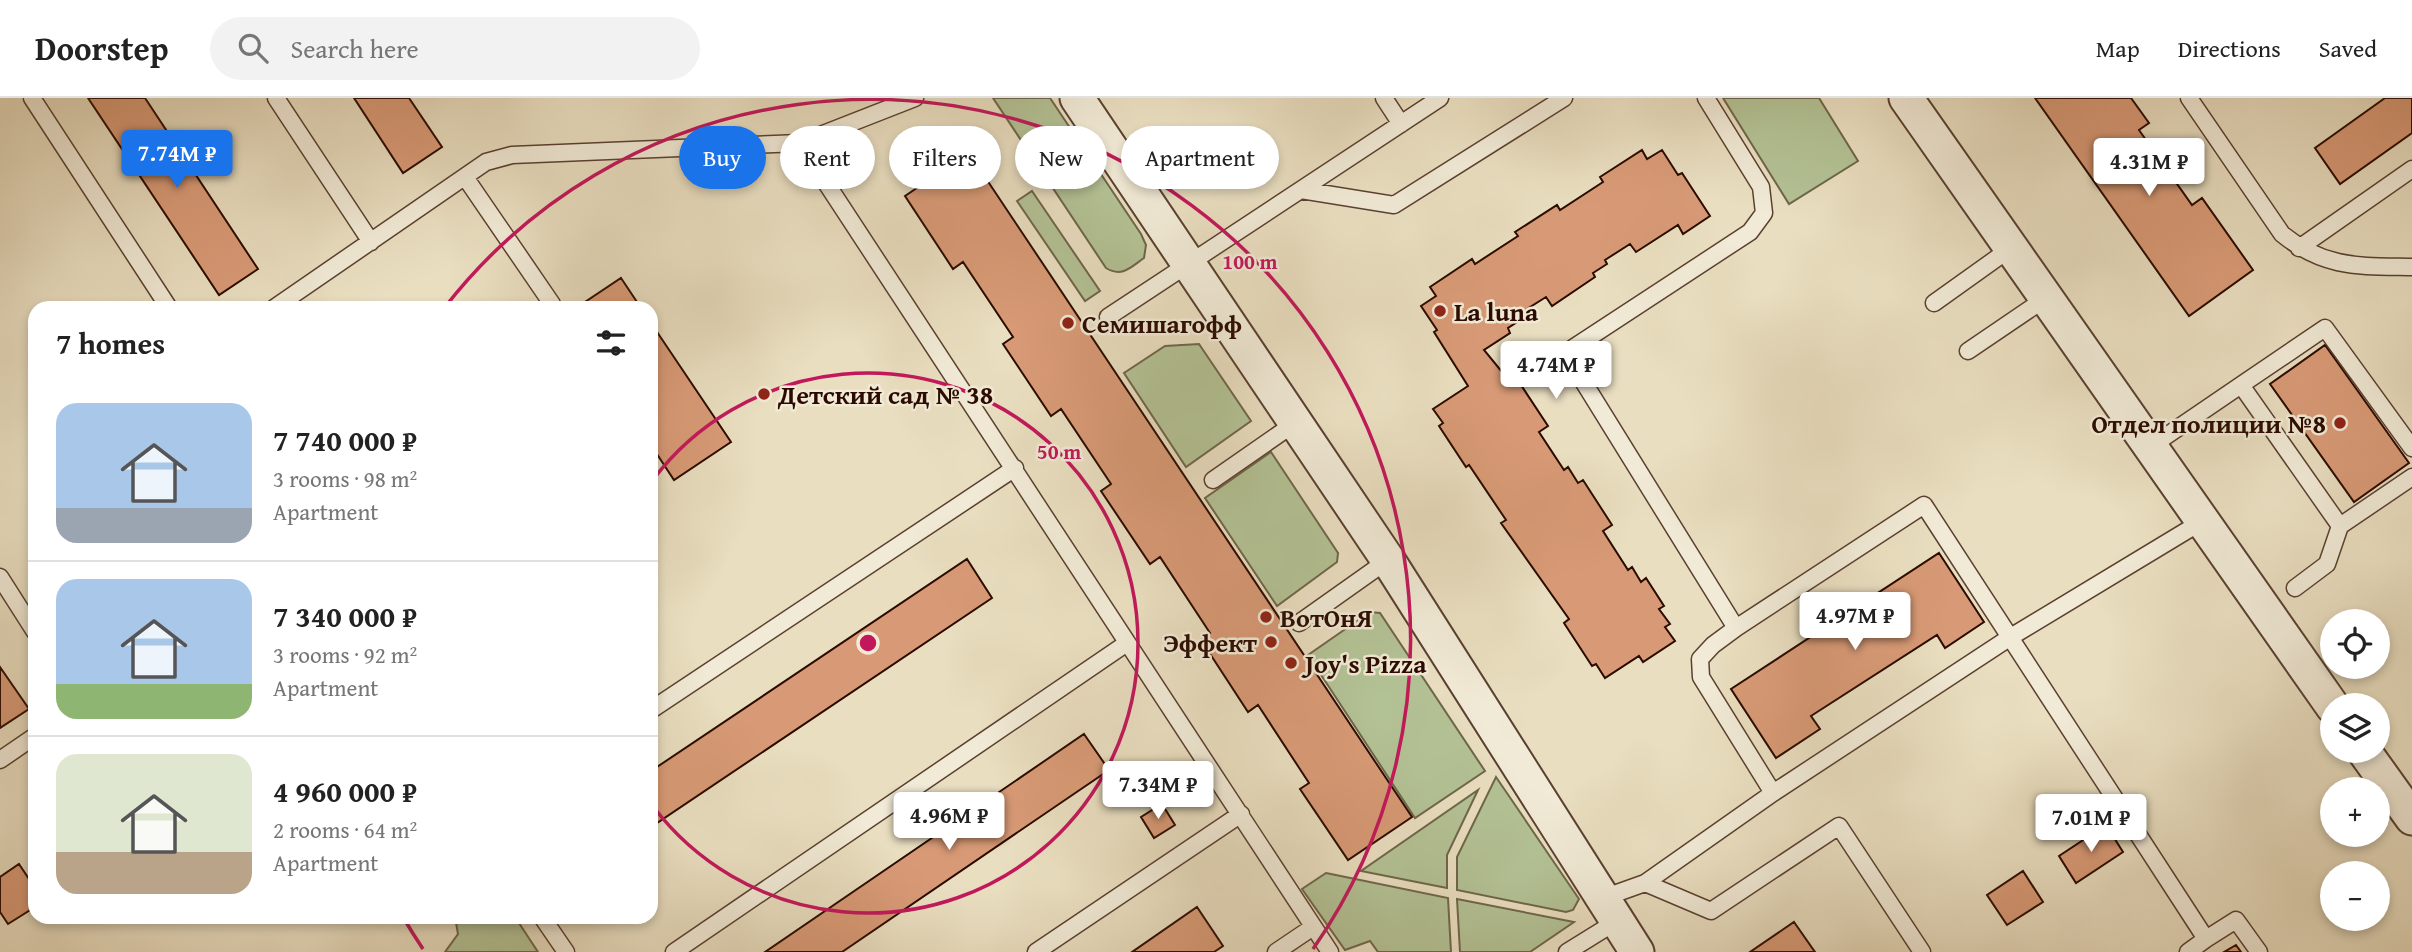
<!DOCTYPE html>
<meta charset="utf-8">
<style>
:root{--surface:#fff;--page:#f2f2f2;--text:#222;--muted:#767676;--line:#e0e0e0;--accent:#1a73e8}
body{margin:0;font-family:"Gentium Book Plus",serif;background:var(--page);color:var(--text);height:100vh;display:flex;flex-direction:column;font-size:26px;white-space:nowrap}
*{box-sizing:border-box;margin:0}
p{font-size:23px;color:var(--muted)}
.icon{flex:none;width:38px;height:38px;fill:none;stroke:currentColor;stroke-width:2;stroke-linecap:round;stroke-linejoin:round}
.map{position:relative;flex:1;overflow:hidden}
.panel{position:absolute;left:28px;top:203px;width:630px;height:623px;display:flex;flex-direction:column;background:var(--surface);border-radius:21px;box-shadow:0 4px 10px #0003}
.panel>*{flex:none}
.top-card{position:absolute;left:679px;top:28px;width:665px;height:63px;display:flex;gap:14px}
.buttons{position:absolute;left:2320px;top:511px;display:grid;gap:14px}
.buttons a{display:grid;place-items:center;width:70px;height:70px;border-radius:50%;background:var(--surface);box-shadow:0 4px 10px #0003;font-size:35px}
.price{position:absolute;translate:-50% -60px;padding:0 16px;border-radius:7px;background:#fff;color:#222;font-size:23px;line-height:46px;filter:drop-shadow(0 2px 4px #0008)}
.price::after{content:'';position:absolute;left:50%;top:42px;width:21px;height:16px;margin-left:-10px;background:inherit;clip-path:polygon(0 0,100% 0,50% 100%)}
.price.current{background:var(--accent);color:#fff}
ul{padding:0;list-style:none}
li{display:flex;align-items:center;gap:21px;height:175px;padding:0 28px}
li+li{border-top:2px solid var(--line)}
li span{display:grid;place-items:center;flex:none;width:196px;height:140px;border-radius:21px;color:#555}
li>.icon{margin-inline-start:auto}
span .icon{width:84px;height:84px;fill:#fffc;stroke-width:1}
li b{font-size:30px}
h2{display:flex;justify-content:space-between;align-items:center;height:84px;padding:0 28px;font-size:30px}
.chip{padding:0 24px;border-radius:32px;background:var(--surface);box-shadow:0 4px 10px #0003;font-size:24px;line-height:63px}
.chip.current{background:var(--accent);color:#fff}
header{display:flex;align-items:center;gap:42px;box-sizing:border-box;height:98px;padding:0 35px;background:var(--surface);border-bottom:2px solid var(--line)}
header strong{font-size:33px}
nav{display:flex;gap:38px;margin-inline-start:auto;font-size:24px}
.search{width:490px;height:63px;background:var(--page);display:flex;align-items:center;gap:18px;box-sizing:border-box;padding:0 24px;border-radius:38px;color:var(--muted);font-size:26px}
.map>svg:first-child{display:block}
.green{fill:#b3c295;stroke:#6f664a;stroke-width:2}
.building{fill:#d89a76;stroke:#2b0b00;stroke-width:2}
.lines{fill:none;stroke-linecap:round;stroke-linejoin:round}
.service-casing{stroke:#5a4030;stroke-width:19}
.minor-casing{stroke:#5a4030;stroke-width:37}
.service{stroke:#f1ead6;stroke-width:16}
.minor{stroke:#f1ead6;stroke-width:33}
.ring{fill:none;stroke:#c2185b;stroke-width:3.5}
.poi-dot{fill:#8f2418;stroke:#f1ead6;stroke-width:2.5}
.labels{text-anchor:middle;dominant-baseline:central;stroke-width:5;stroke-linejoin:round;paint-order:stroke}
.poi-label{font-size:26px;font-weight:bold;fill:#2b0b00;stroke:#f1ead6;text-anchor:start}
.centre{fill:#c2185b;stroke:#f1ead6;stroke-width:3.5}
.ring-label{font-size:21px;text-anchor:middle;font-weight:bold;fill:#c2185b;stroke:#f1ead6;stroke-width:5;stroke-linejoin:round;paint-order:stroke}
</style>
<header>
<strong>Doorstep</strong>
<div class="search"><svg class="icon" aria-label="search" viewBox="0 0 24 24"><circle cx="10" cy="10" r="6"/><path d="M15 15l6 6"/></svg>Search here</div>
<nav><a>Map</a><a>Directions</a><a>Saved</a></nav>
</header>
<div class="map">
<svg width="2412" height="854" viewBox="0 0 2412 854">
<rect width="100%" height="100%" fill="#e9dec0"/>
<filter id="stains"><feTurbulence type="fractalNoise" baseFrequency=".00286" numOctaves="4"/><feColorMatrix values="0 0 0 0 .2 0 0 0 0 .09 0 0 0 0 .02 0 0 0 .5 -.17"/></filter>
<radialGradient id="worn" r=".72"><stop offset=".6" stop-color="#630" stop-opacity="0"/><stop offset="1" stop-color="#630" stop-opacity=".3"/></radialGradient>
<path class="green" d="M993,0H1050L1141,136L1146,147L1144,160C1131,169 1122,180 1106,170Z
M1723,0H1819L1858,63L1789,106Z
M1032,93L1100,193L1085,203L1017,103Z
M1199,246L1251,323L1186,369L1124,275L1165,248Z
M1271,354L1338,455L1337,464L1277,508L1205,400Z
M1370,514L1380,515L1485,673L1415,720L1308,557Z
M1496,679L1579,801L1573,812L1566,814L1457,792V759Z
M1478,692L1447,757V790L1361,773Z
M1326,775L1448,800L1451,854H1378L1370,843L1345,852L1302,791Z
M1457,801L1574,824L1530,854H1460Z
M455,819H515L538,854H445L458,836Z"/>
<path class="building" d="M88,0H145L258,171L219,197Z
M354,0H409L442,49L403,75Z
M2035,0H2131L2149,25L2139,32L2192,107L2202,100L2253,172L2189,218Z
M2385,0H2412V35L2340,86L2315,50Z
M1642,52L1647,61L1662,52L1678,77L1682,75L1710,118L1683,136L1678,127L1636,154L1630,146L1605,162L1607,166L1593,175L1595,179L1552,208L1546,199L1519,216L1522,221L1508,230L1510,235L1484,252L1502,274L1507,271L1516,286L1519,284L1548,328L1539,334L1564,372L1568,369L1578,385L1583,382L1612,427L1603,433L1628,472L1632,469L1641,484L1646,480L1664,508L1659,511L1670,526L1665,529L1675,543L1643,564L1639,558L1605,580L1596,566L1592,568L1564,525L1569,521L1501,425L1506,422L1469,367L1466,369L1439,328L1443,325L1433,311L1468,288L1434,234L1437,232L1421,208L1436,198L1430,189L1472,161L1475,166L1518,138L1515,134L1557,107L1560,112L1603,84L1600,79Z
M969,55L1412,719L1348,762L1300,691L1309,685L1258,607L1248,614L1201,542L1210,535L1160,459L1150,466L1101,393L1111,386L1061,311L1051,318L1003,246L1013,239L963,164L953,171L905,98Z
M621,180L641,210H576Z
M651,225L731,344L674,382L651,347Z
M2325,247L2409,365L2354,404L2270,286Z
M1939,455L1984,524L1945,550L1937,537L1811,618L1820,631L1776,660L1731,591Z
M967,461L992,500L651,729V673Z
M0,569L29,611L0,630Z
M1084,636L1109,672L842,854H765Z
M1162,706L1175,727L1154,740L1141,719Z
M2106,727L2123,754L2076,785L2059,758Z
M19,766L35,790V809L8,826L0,814V779Z
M2023,773L2043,804L2007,827L1987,797Z
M1197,809L1223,848L1214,854H1132Z
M1794,824L1815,854H1750Z
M2236,847L2241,854H2224Z"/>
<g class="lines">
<defs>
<path id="service" d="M32,0L169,210
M276,0L371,144
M915,0L800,45L1330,854
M1384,0L1401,26
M1706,0L1761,89L1764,115L1750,134L1573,250V267L1736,530
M2189,0L2282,136C2325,171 2360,168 2412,169
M465,79L552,206
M1301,92L1394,107L1564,0
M2299,150L2412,71
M1934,205L2011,150
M274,210L486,64L512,57L800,45
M1108,219L1440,0
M1968,253L2046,200
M2241,287L2325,230L2412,350
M2150,349L2241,287L2340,428L2412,379
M1213,382L1295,325
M0,479L35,534
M2295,490L2327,466L2340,428
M1299,525L1388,462
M651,612L1015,370
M0,662L35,638
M1773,695L1701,579L1700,561L1713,547L1736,530L1924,407L2206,841L2236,822L2259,854
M1645,785L1711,813L1839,728L1922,854
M1603,800L1645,785L1773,695L2009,540L2201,424
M542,819L566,854
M674,854L1127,545
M1036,854L1241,716
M1276,854L1313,829
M1567,854L1617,823
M2188,854L2206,841"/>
<path id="minor" d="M1077,0L1388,462L1637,854
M1906,0L2333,609
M2364,653L2412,720"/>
</defs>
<use href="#service" class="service-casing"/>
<use href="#minor" class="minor-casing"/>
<use href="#service" class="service"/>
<use href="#minor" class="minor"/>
</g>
<g class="ring">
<path d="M652 383A270 270 0 1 1 652 707"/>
<path d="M423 851A540 540 0 0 1 403 819M445 209A540 540 0 0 1 1313 851"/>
</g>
<g class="poi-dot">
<circle cx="1440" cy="213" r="7"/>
<circle cx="1068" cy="225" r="7"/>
<circle cx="764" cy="296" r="7"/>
<circle cx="2340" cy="325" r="7"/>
<circle cx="1266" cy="519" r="7"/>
<circle cx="1271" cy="544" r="7"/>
<circle cx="1291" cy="565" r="7"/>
</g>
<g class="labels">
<g class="poi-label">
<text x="1454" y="213">La luna</text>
<text x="1082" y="225">Семишагофф</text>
<text x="778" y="296">Детский сад № 38</text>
<text x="2326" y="325" text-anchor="end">Отдел полиции №8</text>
<text x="1280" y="519">ВотОнЯ</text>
<text x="1257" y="544" text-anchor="end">Эффект</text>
<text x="1305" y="565">Joy's Pizza</text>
</g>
</g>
<circle cx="868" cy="545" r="10" class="centre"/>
<g class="ring-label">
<text x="1250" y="171">100 m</text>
<text x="1059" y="361">50 m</text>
</g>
<rect width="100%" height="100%" filter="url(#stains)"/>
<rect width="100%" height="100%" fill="url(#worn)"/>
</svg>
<div class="buttons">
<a><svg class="icon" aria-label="locate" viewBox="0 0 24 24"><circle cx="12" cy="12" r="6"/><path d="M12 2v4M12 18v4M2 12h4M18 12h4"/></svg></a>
<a><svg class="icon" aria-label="layers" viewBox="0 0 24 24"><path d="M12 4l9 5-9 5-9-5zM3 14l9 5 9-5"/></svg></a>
<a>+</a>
<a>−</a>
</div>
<b class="price current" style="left:177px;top:92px">7.74M ₽</b>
<b class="price" style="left:2149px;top:100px">4.31M ₽</b>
<b class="price" style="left:1556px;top:303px">4.74M ₽</b>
<b class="price" style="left:1855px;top:554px">4.97M ₽</b>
<b class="price" style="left:1158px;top:723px">7.34M ₽</b>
<b class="price" style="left:949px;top:754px">4.96M ₽</b>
<b class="price" style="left:2091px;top:756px">7.01M ₽</b>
<div class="top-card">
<a class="chip current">Buy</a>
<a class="chip">Rent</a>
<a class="chip">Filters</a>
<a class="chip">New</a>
<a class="chip">Apartment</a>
</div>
<section class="panel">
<h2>7 homes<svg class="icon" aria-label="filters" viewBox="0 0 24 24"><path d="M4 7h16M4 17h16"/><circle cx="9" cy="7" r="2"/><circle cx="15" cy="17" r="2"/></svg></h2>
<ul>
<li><span style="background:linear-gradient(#a9c7e8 75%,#9aa5b1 0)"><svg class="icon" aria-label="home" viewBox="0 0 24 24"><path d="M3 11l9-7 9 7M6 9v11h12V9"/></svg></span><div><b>7 740 000 ₽</b><p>3 rooms · 98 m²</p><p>Apartment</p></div></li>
<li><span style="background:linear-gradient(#a9c7e8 75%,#8fb573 0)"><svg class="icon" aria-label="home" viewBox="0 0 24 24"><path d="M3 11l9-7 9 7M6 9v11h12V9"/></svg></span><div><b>7 340 000 ₽</b><p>3 rooms · 92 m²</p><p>Apartment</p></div></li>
<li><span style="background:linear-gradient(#dfe7d0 70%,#b9a48a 0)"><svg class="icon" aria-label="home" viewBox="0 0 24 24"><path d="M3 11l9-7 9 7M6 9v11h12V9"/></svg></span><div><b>4 960 000 ₽</b><p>2 rooms · 64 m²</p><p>Apartment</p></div></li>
</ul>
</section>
</div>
